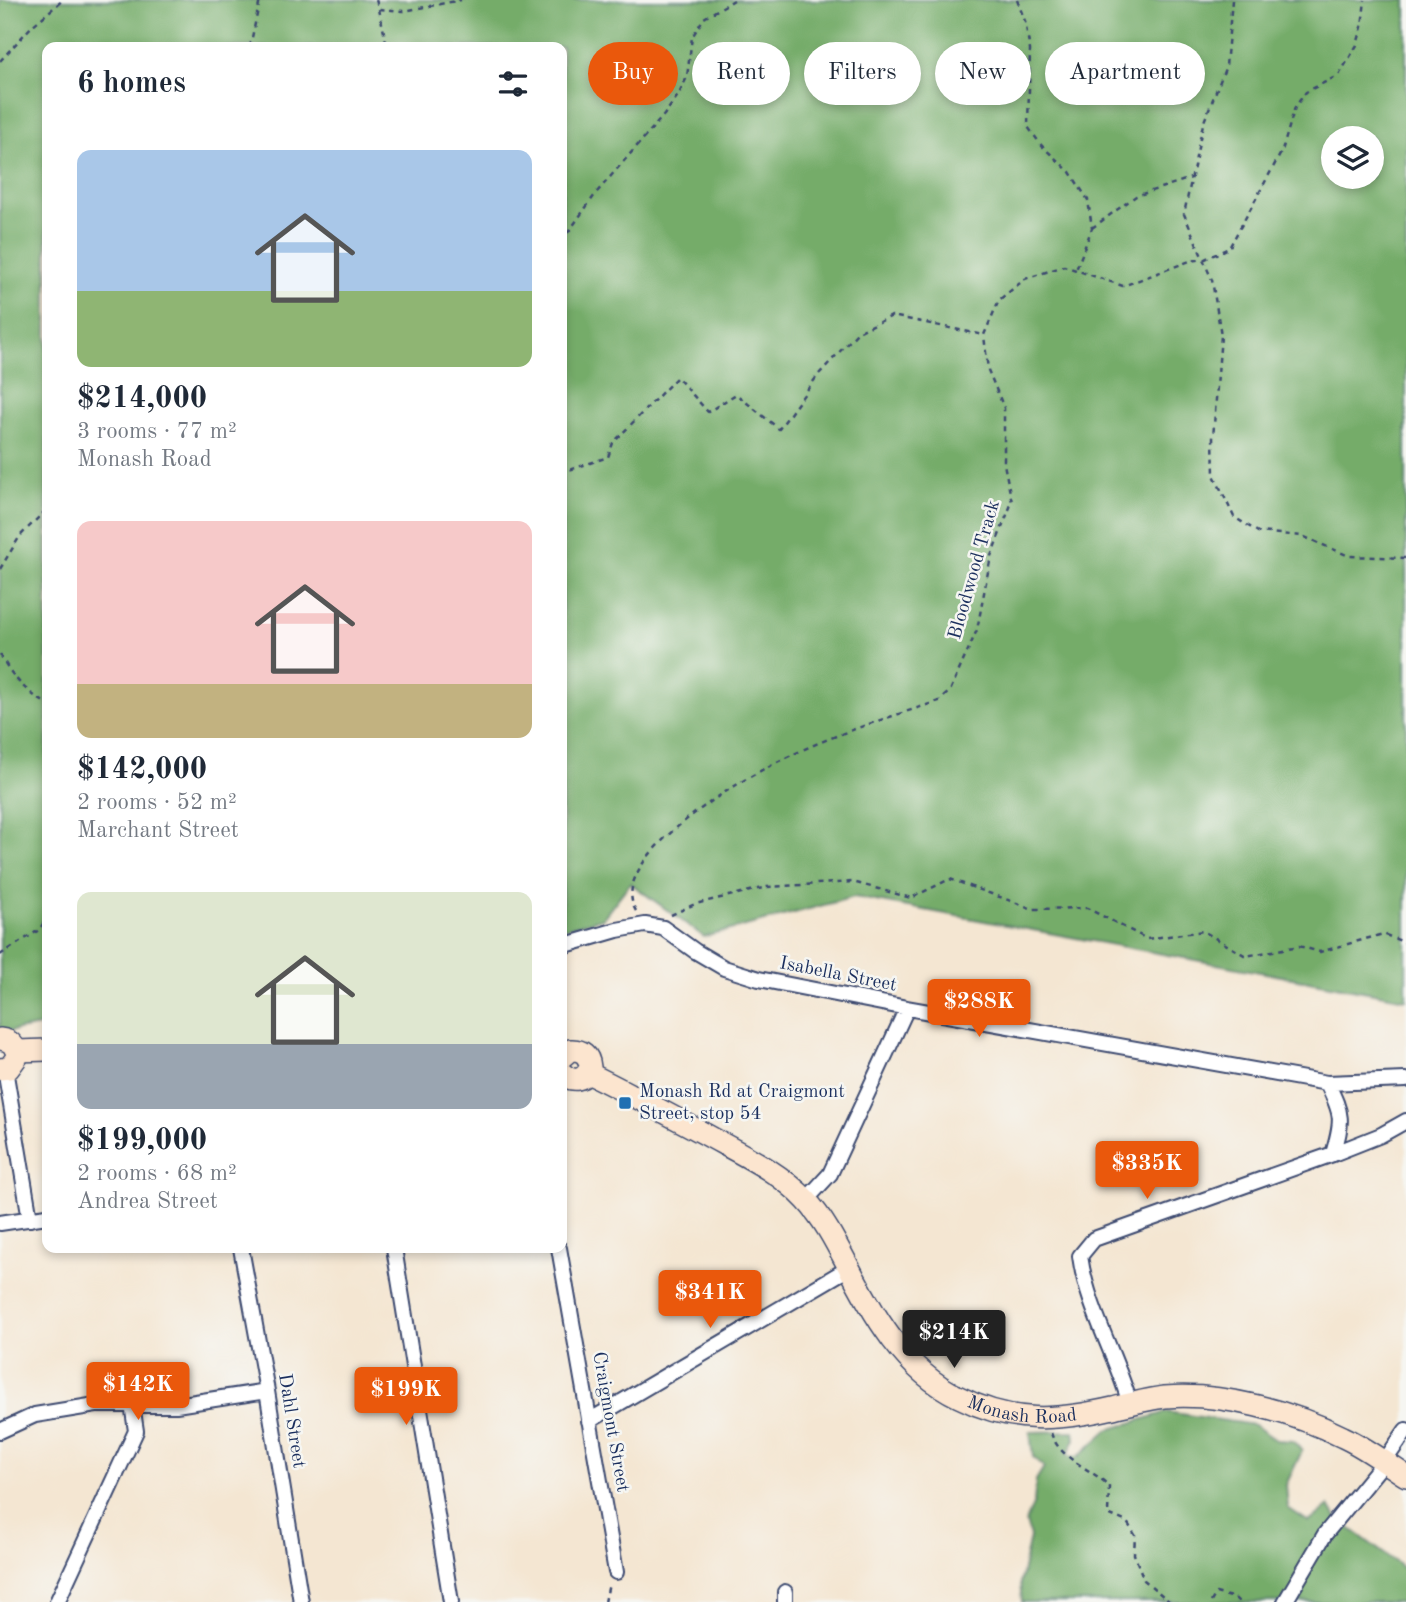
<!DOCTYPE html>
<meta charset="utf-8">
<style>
:root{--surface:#fff;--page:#f2f2f3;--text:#1f2937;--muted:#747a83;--accent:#ea580c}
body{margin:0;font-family:"Old Standard TT",serif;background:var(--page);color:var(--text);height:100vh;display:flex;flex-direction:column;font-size:26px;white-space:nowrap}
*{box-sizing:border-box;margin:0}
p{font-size:23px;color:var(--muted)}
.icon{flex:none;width:38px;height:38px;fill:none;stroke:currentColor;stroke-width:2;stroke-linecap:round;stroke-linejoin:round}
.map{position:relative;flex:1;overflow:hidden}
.sheet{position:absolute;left:42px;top:42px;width:525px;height:1211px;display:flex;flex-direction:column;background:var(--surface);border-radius:14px;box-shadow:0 4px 10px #0003}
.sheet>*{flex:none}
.banner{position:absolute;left:588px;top:42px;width:665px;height:63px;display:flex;gap:14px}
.fabs{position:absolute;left:1321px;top:126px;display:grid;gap:14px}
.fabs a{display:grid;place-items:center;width:63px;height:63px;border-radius:50%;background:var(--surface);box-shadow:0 4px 10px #0003;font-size:35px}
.price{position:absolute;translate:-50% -60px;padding:0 16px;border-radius:7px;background:var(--accent);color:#fff;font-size:23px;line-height:46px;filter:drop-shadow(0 2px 4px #0008)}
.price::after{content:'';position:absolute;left:50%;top:42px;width:21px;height:16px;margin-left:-10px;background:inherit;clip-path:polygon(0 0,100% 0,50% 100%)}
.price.current{background:#222;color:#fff}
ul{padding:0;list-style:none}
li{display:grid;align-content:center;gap:14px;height:371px;padding:0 35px}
li span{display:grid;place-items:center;height:217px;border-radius:14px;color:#555}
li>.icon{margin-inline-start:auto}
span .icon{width:126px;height:126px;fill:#fffc;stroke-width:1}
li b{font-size:30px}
h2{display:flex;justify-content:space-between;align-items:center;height:84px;padding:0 35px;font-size:30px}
.pill{padding:0 24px;border-radius:32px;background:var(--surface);box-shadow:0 4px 10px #0003;font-size:24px;line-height:63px}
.pill.current{background:var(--accent);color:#fff}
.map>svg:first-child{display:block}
.forest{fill:#75ac69;stroke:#486e64;stroke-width:2;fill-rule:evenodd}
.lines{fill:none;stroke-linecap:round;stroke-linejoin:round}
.street-casing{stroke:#3c4a6f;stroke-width:18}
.secondary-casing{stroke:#3c4a6f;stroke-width:24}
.path{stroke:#3c4a6f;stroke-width:2.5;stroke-dasharray:5 5;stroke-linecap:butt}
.street{stroke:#fff;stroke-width:14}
.secondary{stroke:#fce5cf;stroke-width:21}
.poi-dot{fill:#1f6fb2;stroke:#f6f6f2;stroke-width:2.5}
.labels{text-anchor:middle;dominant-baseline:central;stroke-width:5;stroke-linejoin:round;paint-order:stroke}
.street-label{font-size:19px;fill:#1b2f5e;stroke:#f6f6f2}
.poi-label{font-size:19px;fill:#1b2f5e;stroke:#f6f6f2;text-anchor:start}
</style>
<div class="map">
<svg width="1406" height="1602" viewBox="0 0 1406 1602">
<rect width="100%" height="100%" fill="#f6f6f2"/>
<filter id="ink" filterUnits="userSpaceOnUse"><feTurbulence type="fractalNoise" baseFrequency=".0143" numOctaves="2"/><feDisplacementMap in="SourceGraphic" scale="14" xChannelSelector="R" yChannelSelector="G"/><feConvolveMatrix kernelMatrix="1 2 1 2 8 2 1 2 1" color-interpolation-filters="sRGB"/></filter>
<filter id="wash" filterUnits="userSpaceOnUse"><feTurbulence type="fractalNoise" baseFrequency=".00686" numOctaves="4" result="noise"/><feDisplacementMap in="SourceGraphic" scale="28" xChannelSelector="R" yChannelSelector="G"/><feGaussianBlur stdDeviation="1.57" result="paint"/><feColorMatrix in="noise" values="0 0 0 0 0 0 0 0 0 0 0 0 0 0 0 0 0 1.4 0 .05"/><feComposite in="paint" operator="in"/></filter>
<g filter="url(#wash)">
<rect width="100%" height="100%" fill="#f4e6d2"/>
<path class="forest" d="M0,0H1406V999L854,897L704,937L630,883L603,918L562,929V47H47V1025L0,1033ZM1334,138H1372V177H1334Z
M1167,1412L1254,1425L1276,1440L1293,1441L1302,1451L1286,1485L1288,1508L1309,1522L1329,1506L1336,1518L1406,1570V1602H1022L1020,1583L1030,1537L1026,1522L1034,1502L1036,1480L1044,1467L1033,1457L1030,1432L1074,1431L1075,1439L1067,1456L1078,1457L1108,1430Z"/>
</g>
<g filter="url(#ink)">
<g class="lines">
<defs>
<path id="street" d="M562,946L617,930L645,925L663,928L695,951L724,968L759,979L907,1008L1327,1083L1406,1080
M5,1069L30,1219
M1327,1083C1343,1115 1343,1120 1333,1154
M806,1200L830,1174L907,1008
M0,1223L47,1216
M241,1248L267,1391L301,1602
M394,1248L451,1602
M559,1248L616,1572
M1130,1404C1116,1355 1087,1307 1080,1256L1094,1239L1333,1154L1381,1135L1406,1121
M589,1421L849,1268
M0,1431L35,1415L96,1405H176L267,1391
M785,1592V1602
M57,1602L136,1431L132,1404
M1285,1602L1325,1534L1384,1462L1406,1430"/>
<g id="secondary">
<path d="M0,1039C11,1040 16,1046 17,1057L9,1068L0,1069"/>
<path d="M17,1051L47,1050"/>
<path d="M562,1057L570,1050C582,1049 589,1055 590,1067C585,1081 572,1083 562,1073"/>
<path id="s1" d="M588,1073C627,1092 666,1113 705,1134C739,1153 779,1171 806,1200C823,1218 835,1241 846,1262C874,1315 903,1370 959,1397C1012,1424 1057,1421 1113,1408C1130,1404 1148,1399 1165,1397C1221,1392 1293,1412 1343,1437C1365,1447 1386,1463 1406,1476"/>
</g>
</defs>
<use href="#street" class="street-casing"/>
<use href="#secondary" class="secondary-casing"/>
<path class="path" d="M376,0L379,9L404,11L461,0
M1017,0L1025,21L1030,50L1028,127L1042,146L1070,172L1088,200L1092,228L1076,270
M1232,0L1226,66L1203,124L1184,214L1212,280L1221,335L1213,438L1214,475L1234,517L1258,532L1302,536L1349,556L1406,558
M379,9L386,42L381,47
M250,47L260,0
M0,61L32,26L63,0
M1092,228L1136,196L1191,178
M562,241L597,192L664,115L679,94L687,77L692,37L704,18L734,0
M562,475L569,470L608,457L613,443L677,377L708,412L736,394L779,429L818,375L858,332L892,316L984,335
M0,569L20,536L47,509
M0,654C12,677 25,691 47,704
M636,911C603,857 754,771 794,754C840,732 890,717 939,701L950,691L977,630L991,556L1012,502L1004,464V408L988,370L984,335L999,300L1025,279L1064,266L1123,286L1190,261L1205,259L1229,248L1282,151L1295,107L1306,92L1339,75L1357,45L1362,27L1365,0
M671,915L695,904L767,887L853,882L911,898L950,879L1033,909L1087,908L1147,939L1203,931L1246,956L1299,946L1320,952L1383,934L1406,943
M0,955L39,930L47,918
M1051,1433C1060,1460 1091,1468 1109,1486L1108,1514L1127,1522L1135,1535L1134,1554L1144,1580L1170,1602
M605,1602L609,1584
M1211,1602L1216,1593L1235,1598L1239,1602"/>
<use href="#street" class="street"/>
<use href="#secondary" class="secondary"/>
</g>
</g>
<rect class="poi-dot" x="618" y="1096" width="14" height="14" rx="3.5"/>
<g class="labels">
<g class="street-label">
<text transform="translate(975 570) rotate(-74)">Bloodwood Track</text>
<text transform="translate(838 975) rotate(11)">Isabella Street</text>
<text stroke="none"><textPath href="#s1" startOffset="572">Monash Road</textPath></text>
<text transform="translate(291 1421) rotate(81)">Dahl Street</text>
<text transform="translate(610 1422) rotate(80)">Craigmont Street</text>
</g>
<g class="poi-label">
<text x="639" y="1092">Monash Rd at Craigmont<tspan x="639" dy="22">Street, stop 54</tspan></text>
</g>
</g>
</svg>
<div class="fabs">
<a><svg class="icon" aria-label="layers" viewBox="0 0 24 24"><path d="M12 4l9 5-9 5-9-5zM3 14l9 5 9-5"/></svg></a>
</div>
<b class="price" style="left:979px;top:1039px">$288K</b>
<b class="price" style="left:1147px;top:1201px">$335K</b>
<b class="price" style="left:710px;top:1330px">$341K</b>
<b class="price current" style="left:954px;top:1370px">$214K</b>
<b class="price" style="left:138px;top:1422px">$142K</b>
<b class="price" style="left:406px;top:1427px">$199K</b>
<div class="banner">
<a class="pill current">Buy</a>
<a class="pill">Rent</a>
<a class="pill">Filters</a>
<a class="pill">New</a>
<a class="pill">Apartment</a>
</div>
<section class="sheet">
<h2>6 homes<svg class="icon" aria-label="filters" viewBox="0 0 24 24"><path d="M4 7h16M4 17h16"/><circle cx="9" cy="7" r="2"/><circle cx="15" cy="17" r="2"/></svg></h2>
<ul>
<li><span style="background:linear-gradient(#a9c7e8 65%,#8fb573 0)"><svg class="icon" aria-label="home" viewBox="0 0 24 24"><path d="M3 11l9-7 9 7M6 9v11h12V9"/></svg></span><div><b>$214,000</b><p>3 rooms · 77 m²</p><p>Monash Road</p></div></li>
<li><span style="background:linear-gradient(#f6c9c9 75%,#c2b280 0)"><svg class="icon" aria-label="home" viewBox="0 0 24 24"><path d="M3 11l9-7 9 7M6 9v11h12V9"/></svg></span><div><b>$142,000</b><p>2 rooms · 52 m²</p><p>Marchant Street</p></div></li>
<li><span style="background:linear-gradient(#dfe7d0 70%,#9aa5b1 0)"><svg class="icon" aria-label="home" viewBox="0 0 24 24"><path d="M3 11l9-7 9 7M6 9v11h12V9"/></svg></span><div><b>$199,000</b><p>2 rooms · 68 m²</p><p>Andrea Street</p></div></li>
</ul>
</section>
</div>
